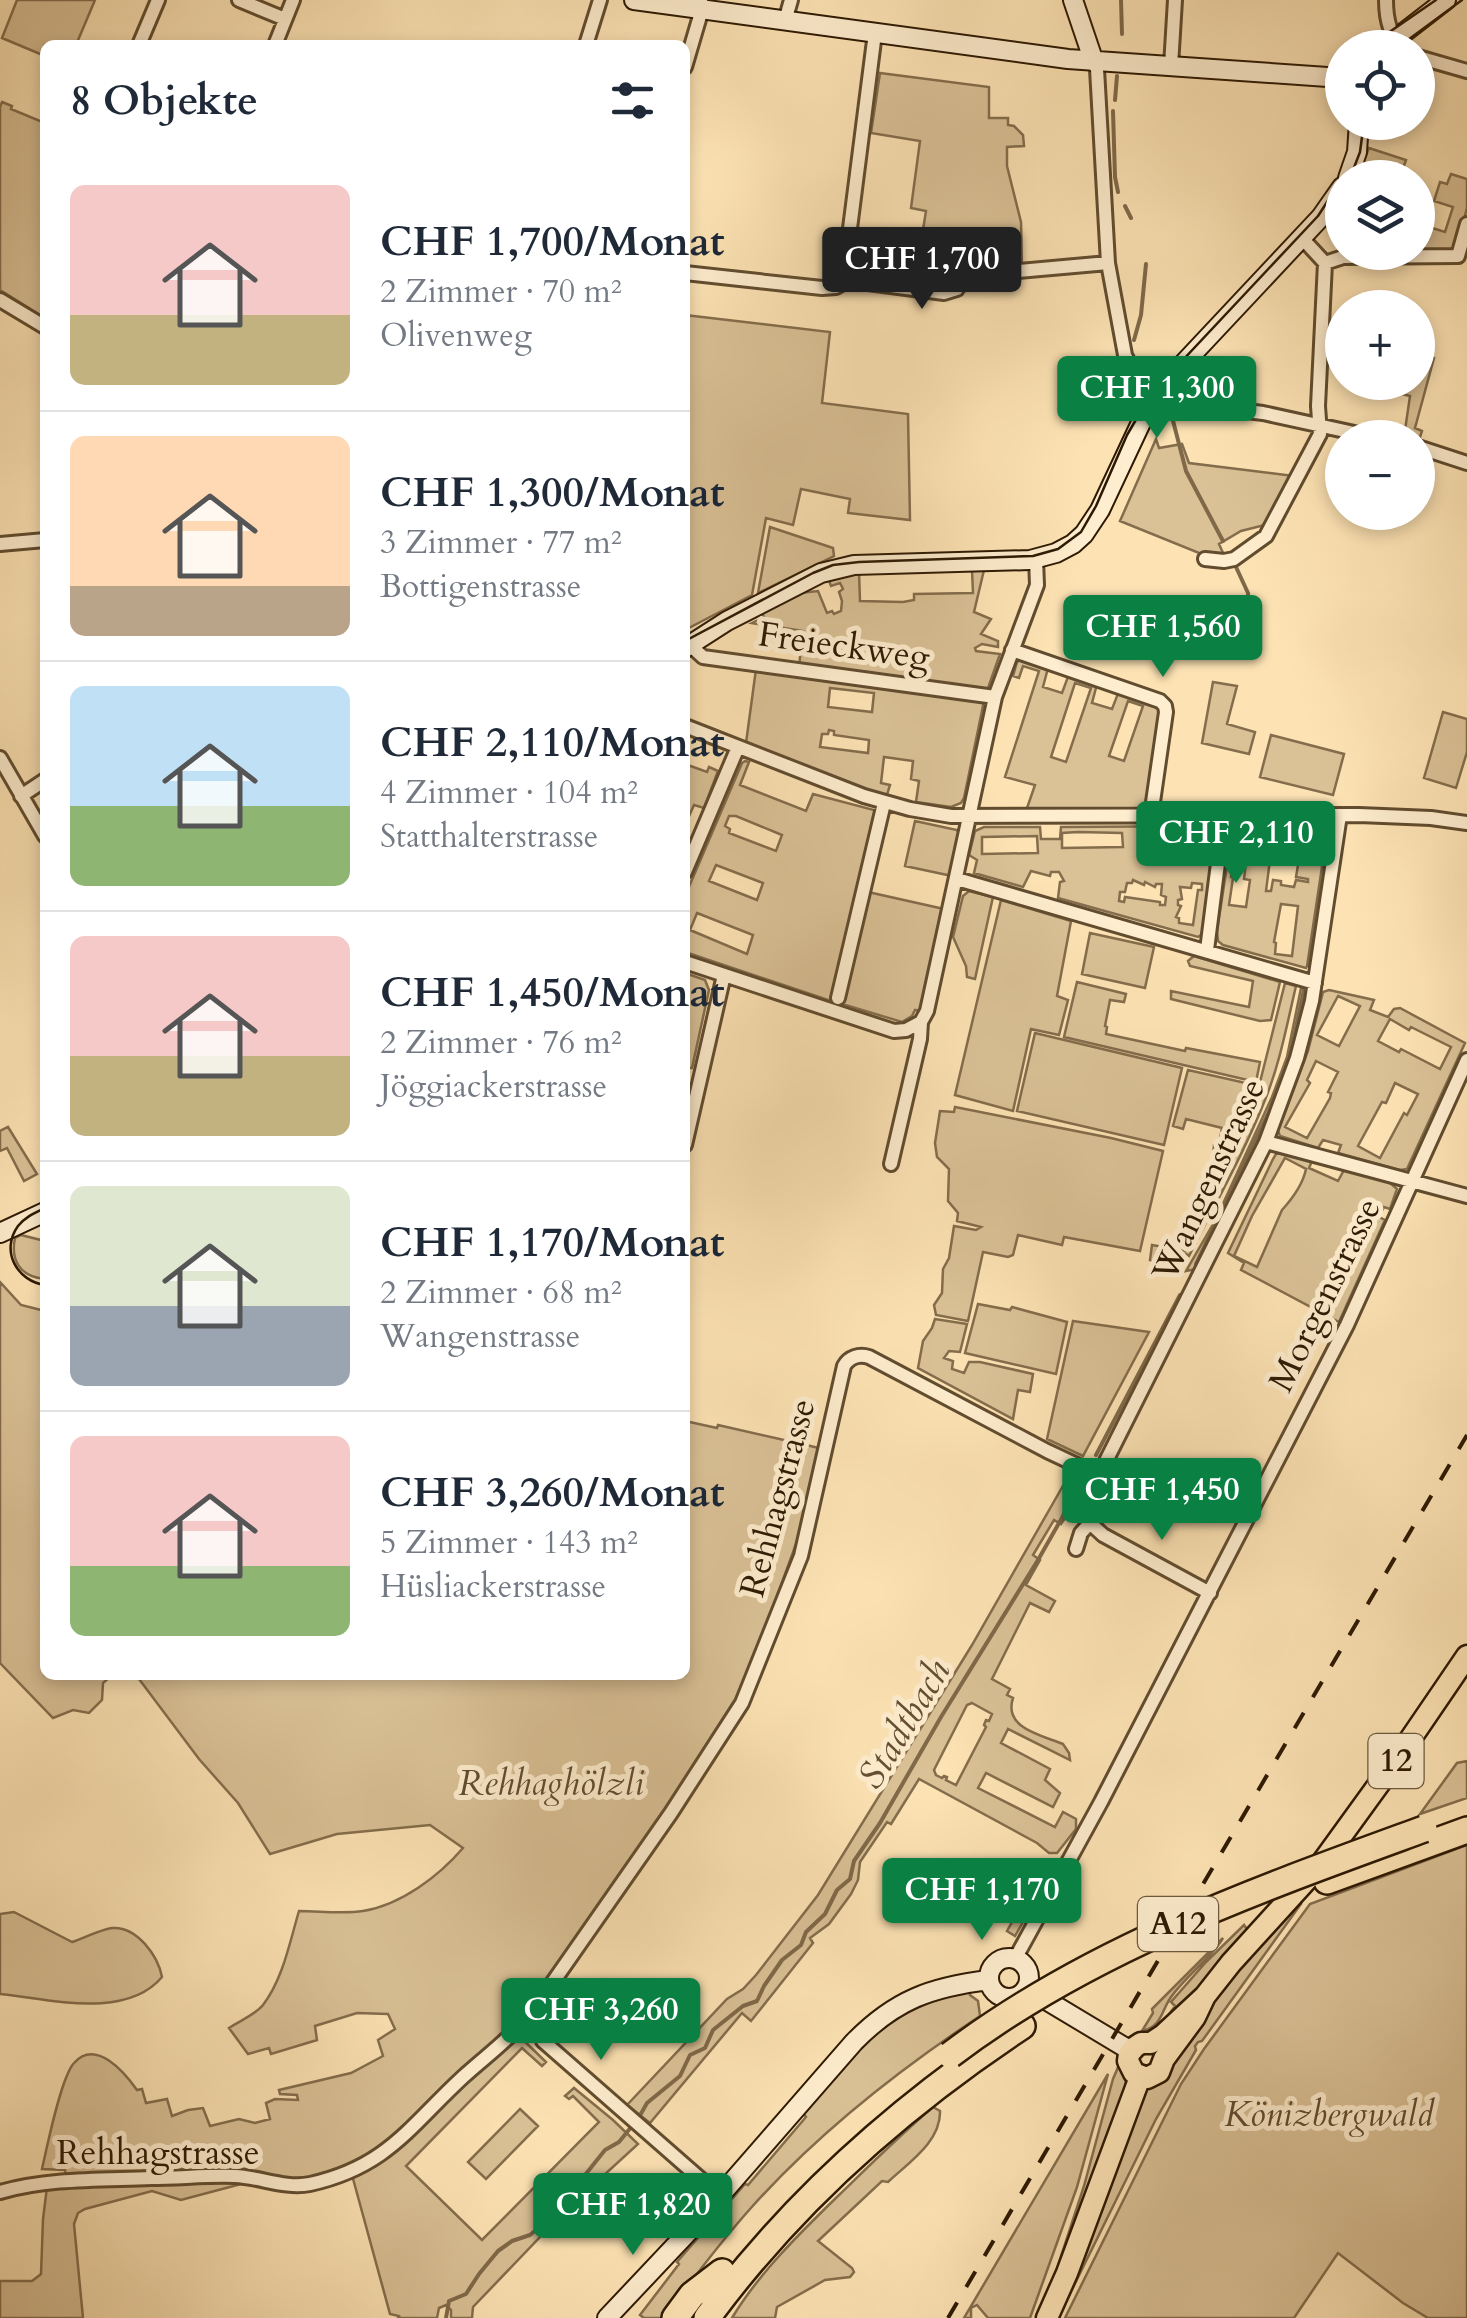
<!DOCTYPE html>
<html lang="de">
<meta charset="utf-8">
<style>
:root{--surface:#fff;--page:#f2f2f3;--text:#1f2937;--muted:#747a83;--line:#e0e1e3;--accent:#0b8043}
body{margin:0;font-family:Cardo,serif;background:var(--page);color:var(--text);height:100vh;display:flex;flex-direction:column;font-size:38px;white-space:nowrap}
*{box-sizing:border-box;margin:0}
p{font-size:32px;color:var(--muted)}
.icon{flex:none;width:55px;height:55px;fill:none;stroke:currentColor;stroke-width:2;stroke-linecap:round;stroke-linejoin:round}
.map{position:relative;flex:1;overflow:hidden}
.drawer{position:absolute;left:40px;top:40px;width:650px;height:1640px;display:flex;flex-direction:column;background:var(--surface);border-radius:15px;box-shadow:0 5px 15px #0003}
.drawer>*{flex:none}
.fabs{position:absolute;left:1325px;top:30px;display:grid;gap:20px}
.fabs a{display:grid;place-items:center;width:110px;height:110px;border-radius:50%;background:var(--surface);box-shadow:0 5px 15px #0003;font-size:50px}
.price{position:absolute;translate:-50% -85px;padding:0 22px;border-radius:10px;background:var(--accent);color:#fff;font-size:32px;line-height:65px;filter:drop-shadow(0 2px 5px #0008)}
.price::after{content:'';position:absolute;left:50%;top:60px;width:30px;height:22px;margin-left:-15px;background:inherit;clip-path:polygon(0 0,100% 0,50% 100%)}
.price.selected{background:#222;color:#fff}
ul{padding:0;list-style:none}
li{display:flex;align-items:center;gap:30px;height:250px;padding:0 30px}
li+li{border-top:2px solid var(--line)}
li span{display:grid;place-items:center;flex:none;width:280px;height:200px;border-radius:15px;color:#555}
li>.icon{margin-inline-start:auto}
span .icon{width:120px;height:120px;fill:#fffc;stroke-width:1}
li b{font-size:42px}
h2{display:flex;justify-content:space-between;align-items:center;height:120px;padding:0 30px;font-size:42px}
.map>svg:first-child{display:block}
.green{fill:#dac196;stroke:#846d4c;stroke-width:2.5;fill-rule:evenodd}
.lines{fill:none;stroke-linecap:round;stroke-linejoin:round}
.stream{stroke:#7f6949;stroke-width:4}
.street-casing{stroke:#614c2f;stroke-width:18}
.secondary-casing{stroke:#2d1903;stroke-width:22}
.primary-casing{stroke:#2d1903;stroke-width:25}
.highway-casing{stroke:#2d1903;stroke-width:30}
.street{stroke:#feedce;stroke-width:12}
.secondary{stroke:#feedce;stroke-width:18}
.primary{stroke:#fde3b4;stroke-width:20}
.highway{stroke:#fde3b4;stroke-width:25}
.tram{stroke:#2d1903;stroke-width:2.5}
.rail{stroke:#2d1903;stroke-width:4;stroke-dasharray:18 18;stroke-linecap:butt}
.highway-bridge-casing{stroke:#2d1903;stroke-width:30;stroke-linecap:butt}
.highway-bridge{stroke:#fde3b4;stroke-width:25}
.labels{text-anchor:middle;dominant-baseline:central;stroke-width:10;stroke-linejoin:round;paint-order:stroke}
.shield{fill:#feedce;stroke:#6c5940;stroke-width:2.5}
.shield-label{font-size:32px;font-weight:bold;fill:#2d1903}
.street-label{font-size:35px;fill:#2d1903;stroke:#feedce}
.park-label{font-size:35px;font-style:italic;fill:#614b2f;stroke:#feedce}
.water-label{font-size:38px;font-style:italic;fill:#644e32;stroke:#feedce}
</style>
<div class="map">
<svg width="1467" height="2318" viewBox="0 0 1467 2318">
<rect width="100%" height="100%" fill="#fde3b4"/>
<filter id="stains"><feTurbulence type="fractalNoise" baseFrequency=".002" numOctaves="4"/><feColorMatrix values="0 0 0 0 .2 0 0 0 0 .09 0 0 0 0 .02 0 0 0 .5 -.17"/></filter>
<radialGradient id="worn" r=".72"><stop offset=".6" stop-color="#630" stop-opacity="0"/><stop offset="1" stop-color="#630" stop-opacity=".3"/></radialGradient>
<path class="green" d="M17,0H95L76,45H45V56L2,38Z
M880,73L989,87V118H1008V125L1014,126L1023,135L1024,146L1007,147V166L1021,222L1022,268L973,270L969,262L972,231L963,230L961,242L922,236L926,211L911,208L920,141L871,133Z
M2,102L12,106L11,109L45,123V318L0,290V107Z
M1369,148L1406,160L1400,177L1357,178Z
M1451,174L1467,179V208L1455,253L1418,252V241H1421L1426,226L1445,232L1453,207L1434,201L1440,182L1447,184Z
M685,315L830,332L822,403L908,414L910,520L848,513L850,499L801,489L793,525L766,518L752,595L685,630Z
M1418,351L1434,358L1415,428L1422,431L1418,443V438L1404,437L1410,396L1374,387L1373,383L1418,382Z
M1156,439L1159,448L1182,444L1189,463L1294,476L1265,525L1241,531L1219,544L1224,555L1199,553L1120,521Z
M770,527L833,548L834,556L758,593Z
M972,570H984L974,612L991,619L981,634L998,641V647L982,644L975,648L976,651L1000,654L987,691L799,666L803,631L752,623L764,617L762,613L800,593L818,591L827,613L832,611L834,614L841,611L842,601L839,592L843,589L840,583L831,586L828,578L859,572L860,601L903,602L914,600V594L973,593Z
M1022,659L1048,668L1043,687L1062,693L1069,674L1097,684L1092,703L1112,709L1119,691L1154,703L1162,710L1146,808L1026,811L1035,785L1005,777L1039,671L1023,666L1019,678L1013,676L1017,662ZM1075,683L1091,688L1066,762L1051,757ZM1128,701L1143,706L1124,761L1109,756Z
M756,669L984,701L964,798L961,803L951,807L916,802L919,781L911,779L913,761L884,757L881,783L890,785L886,798L746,743ZM830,688L874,693L872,712L828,707ZM829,730L834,731V735L869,740L868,753L820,747L822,734H828Z
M1213,682L1237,686L1227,724L1255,732L1249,754L1202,743Z
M1443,712L1467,719V752L1456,788L1424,778Z
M1271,735L1344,754L1333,795L1260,777Z
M745,761L749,762L740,785L806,811L813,794L874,810L876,812L831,1001L685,952V896L742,763ZM729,816H736L782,835L776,851L729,833L730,829L725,826ZM716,865L763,883L757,900L709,881ZM697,913L753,935L747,954L690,930Z
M685,764L707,772L709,767L718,771L704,808L694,805L685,825Z
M915,821L957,830L960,836L952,876L905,866Z
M1212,826L1217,830L1204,933L1198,937L1058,898L1060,882L1064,881L1059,872H1051L1050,876L1031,871L1023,887L974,873L977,860L969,855L975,831L984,827H1040L1041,839H1060L1061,827ZM1078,832L1122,833L1123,847L1062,848V833ZM1163,832H1207L1208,847L1147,848V833ZM982,837L1037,836L1038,853L982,854ZM1133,880L1144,885L1145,882L1155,887L1156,884H1162L1161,895L1166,897L1165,905H1160V902L1125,897L1124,902L1119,901L1120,892H1125L1127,883H1132ZM1192,883L1202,884V890H1198L1193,925L1179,923V918L1176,917L1181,906L1178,905V900L1182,899L1180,887L1191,888Z
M1233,827H1321L1326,829V832L1331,833L1315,960L1311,959L1306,968L1223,945L1218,941L1217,931ZM1290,832L1306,835V841L1309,842L1307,853H1304L1303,859H1299L1296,877L1308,879V882L1296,880L1294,887L1281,885V881L1273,880L1271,891H1266L1271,852L1286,854L1287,847L1284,846V843L1288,842ZM1239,833L1256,835L1252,862H1246L1244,879L1250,880L1246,907L1229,905L1233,878L1231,877ZM1281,904L1298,906L1292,956L1275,954L1276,943L1274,942Z
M969,891L993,897L975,979L967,977L966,966L953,937L963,896Z
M868,892L944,909L921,1011L915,1010L912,1016L902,1022L842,1004Z
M1001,900L1071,921L1057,996L1068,1000L1059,1035L1031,1029L1013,1111L955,1095Z
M1090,933L1154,947L1145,988L1082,974Z
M1194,956L1280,982L1271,1020L1260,1021L1171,999V991L1249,1007L1253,981L1190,966L1188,961Z
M685,973L705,980L709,990L692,1068H685Z
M1077,982L1126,994L1124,1002L1110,1000L1105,1026L1107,1027L1106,1034L1185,1051L1186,1048L1260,1062L1256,1082L1064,1037Z
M1285,983L1296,986C1287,1024 1280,1063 1265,1100C1244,1153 1215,1204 1189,1256L1186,1254L1175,1266L1150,1260L1152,1245L1185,1251L1199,1205L1202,1204L1215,1157L1213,1156L1214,1145L1219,1144L1222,1128L1186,1119L1183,1129L1173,1126L1188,1070L1259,1086Z
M1301,988H1304L1309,1000L1271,1130L1202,1268L1186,1271L1216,1219L1272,1097L1287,1057Z
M1329,990L1374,1000L1370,1010L1388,1017L1394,1009L1400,1008L1465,1043L1407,1169L1400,1170L1338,1153L1341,1145L1323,1140L1318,1148L1280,1136L1278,1131L1308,1051L1323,992ZM1338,996L1360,1006L1339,1046L1317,1035ZM1390,1019L1409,1030L1411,1027L1451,1047L1440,1069L1401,1049L1399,1052L1378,1041ZM1316,1061L1338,1072L1328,1092L1331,1093L1330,1098L1307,1138L1285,1127L1310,1083L1307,1080ZM1395,1083L1418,1094L1407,1115L1404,1113L1380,1158L1358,1146L1382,1102L1386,1103Z
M1035,1033L1182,1068L1164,1145L1017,1111Z
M955,1107L1111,1138L1163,1151L1140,1251L1064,1237L1062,1245L1018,1235L1013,1255L1008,1257L983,1252L968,1321L936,1315L934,1305L942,1293L943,1269L949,1258L954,1226L976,1230L981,1227L957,1221L958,1213L948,1201L949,1169L937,1157L935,1143L940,1111L954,1112Z
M8,1127L37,1174L24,1181L7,1148L0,1151V1131Z
M1282,1153L1312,1161L1309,1168L1338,1181L1344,1170L1389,1182L1397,1189L1390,1209L1384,1207L1379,1217L1385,1220L1339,1322L1241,1270L1244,1263L1228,1253L1273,1159L1276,1154ZM1285,1158L1306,1169C1303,1184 1292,1199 1282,1210L1257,1267L1234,1256L1252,1216Z
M21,1235L45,1241V1279C21,1277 10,1261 15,1238Z
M0,1282L21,1305L45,1311V1675H112L103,1683L102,1700L89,1713L73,1710L53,1718L0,1663Z
M978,1304L1010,1310L1012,1307L1067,1322L1056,1374L965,1353Z
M935,1319L967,1324L960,1352L949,1351L944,1358L953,1361L952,1369L964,1373L969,1362H980L1033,1374L1030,1392L1018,1390L1013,1419L918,1368L923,1341L932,1328Z
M1073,1321L1149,1332L1083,1456L1047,1439Z
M685,1421L717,1428L718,1425L819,1448L800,1533L752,1665L737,1699L693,1775L525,2013L385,2150L332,2172L298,2180L66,2177L65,2170L42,2169C47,2147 61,2077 74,2063C96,2038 125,2073 137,2090L142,2089L146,2103L167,2099L172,2116L188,2110L203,2108L210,2126L239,2119L255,2123L270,2119L266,2103L275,2099L298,2100L297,2095L280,2094L279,2090L351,2073L383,2056L378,2040L395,2029L388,2014L357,2013L315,2026L317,2040L271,2054L269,2048L248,2054L229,2028C239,2021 255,2015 263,2005C283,1979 290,1941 299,1911C319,1911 343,1914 363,1911C401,1905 439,1876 463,1848L430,1825L337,1834L270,1854L238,1803L199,1759L136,1675H685Z
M1072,1470L1081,1477L1084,1490L1061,1524L1054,1520L1033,1555L1040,1560L1026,1585L1055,1601L1049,1612L1030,1603L992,1679L1010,1689L1007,1695L1013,1698C1003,1728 1041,1735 1063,1744L1069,1753L1070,1760L1008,1729L1001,1743L1050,1769L1045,1780L1060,1793L1053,1807L986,1773L978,1788L1055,1827L1063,1812L1076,1819V1829L1057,1853H1049L1037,1843L919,1779L891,1824L887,1822L860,1862L858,1880L851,1894L829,1924L810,1938L813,1943L751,2021L742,2013L650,2123L627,2105L727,1999L743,1989L756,1975L818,1895L972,1645ZM972,1703L992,1714L989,1721L986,1720L984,1725L986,1727L956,1785L946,1780L947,1777L944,1776L942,1778L936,1775L934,1770L967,1705Z
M1467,1761V1798L1420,1814L1457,1763Z
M1467,1845V2318H1428L1403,2303L1338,2253L1294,2318H1065L1181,2084L1204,2049L1310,1904Z
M1043,1867L1047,1871L1048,1878L1015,1936L1007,1931Z
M1299,1902L1301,1904L1202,2041L1198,2042L1195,2046L1196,2050L1156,2119L1058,2318H1055L1146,2091L1236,1970Z
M14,1912L72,1942C84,1938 99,1930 112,1928C137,1926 158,1956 162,1977C126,2020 49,1999 0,1994V1914Z
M1244,1925L1249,1932L1172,2022L1161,2026L1175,2006L1171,2002L1206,1962Z
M1223,1938C1211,1958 1186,1976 1171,1997C1161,2011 1162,2027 1142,2031L1153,2013L1152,2009Z
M970,1991V1995L978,2001L980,2016C897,2071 816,2135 750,2209C719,2244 691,2281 664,2318H644L640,2315L679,2264L677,2262L745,2184L748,2185L806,2117L804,2114C856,2053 885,2007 970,1991Z
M518,2035L546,2062L542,2066L522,2048L406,2166L482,2240L599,2122L573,2096L569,2099L565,2096L574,2088L613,2120L638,2144L566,2210L473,2307L472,2318H451V2310L446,2305L439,2308L437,2318H398L399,2316L390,2314L352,2175L300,2192L241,2184L181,2200L152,2191L85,2209L78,2213L74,2224L83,2318H0V2281H32L41,2274L43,2219L47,2187L238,2180L293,2189L352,2174Z
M1119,2065L1126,2081L1124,2096L1057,2279L1051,2287L1084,2186L1113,2079Z
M1108,2074L1077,2187L1030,2318H988L977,2305L971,2308V2318H964Z
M933,2107L940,2111C941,2142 908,2163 888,2182L882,2181L818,2241L852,2268L854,2272L850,2277L825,2280L777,2307L775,2318H732C759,2273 800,2233 838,2196C869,2166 900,2135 933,2107Z
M520,2109L538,2126L486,2179L468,2162Z"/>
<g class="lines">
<path class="stream" d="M1121,0L1122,34
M1115,100L1117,76
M1113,111L1115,177L1118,192
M1125,206L1131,218
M1134,340L1141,315L1146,264
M1171,413L1186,471L1223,541
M1236,567L1248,593L1249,618
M1308,965L1328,832
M1196,1264L1269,1112L1290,1056L1304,990
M1096,1455L1180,1295
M638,2119L647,2103L680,2076L690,2055L705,2048L713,2030L743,2006L757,2001L764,1986L782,1960L801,1945L806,1932L825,1914L837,1890L850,1879L854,1861L880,1823L941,1717L1038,1560L1063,1516L1072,1493L1082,1479
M446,2318L449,2301L466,2294L479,2274L498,2251L512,2241L530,2235L536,2230V2219L551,2200L559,2199V2190L577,2185L605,2150L619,2142L632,2126"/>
<defs>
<path id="street" d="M239,0L285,19
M1386,0C1386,18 1389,36 1403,48
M785,21L791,0
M139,45L158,0
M275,45L293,0
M586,45L600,0
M1418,57L1467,71
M1094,62L1097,69L1108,263L1125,355L1136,378L1163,401L1263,413L1377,438
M1171,66L1175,0
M685,67L700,16L701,0
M1325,263L1343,257L1458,256L1467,224
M685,273L822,288L836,287L843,283L875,33
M845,280L944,293L957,289L963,276L1108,263
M0,300L45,327
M1418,447L1467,463
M0,544L45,540
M1205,559L1224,561L1234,559L1266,536L1320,434L1318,406L1325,263L1302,238
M690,645L703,657L995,697
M1012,650L1160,701L1165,706L1166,712L1151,816
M685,726L864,796L910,809L951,816L1359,815L1431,818L1467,823
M0,758L45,836
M21,796L45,780
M685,872L738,747
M957,879L1315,983
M1207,950L1224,816
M685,962L894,1031L906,1030L921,1022
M838,998L884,803
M1266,1142L1467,1196
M685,1145L724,975
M891,1164L920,1039L921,1022L927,1011L995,697L1037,585L1036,559
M1090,1523L1103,1535L1210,1593
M1076,1549L1081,1533L1090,1523L1088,1508L1092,1489L1266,1142L1297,1058L1312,1001L1340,815
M1015,1959L1101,1802L1347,1325L1467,1060
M543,2041L720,2196
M0,2192C48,2178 101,2180 151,2178C179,2178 207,2175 235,2176C260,2177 285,2189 310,2184C387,2167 410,2126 463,2077C486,2056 510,2039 530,2015L671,1813L742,1703L801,1556L844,1366C849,1357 859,1354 869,1357L1047,1451L1098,1475"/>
<path id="secondary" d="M634,0L1068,59L1342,78
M1073,0L1094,62
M1384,48L1446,0
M1348,178L1357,152L1359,122
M685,648L727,621L821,573L854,565L1030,560L1056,553L1073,544L1084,534L1100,510L1154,395L1321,217L1342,187
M0,1233L45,1212
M989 1978a20 20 0 1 1 40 0a20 20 0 1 1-40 0Z
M1031,1991L1131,2051
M607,2318L691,2229L854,2042C895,2000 931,1987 989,1980"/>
<path id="primary" d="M1205,1996L1195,2017L1164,2059L1159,2072L1147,2078L1134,2073L1128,2061L1129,2054L1135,2047L1141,2043H1151L1163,2035L1205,1996L1231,1963L1321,1864L1392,1766L1467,1656
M1047,2318L1067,2273L1140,2077"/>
<path id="highway" d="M1327,1881L1467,1830
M675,2318L692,2295L722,2272
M707,2318C793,2201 901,2106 1022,2026"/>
</defs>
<use href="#street" class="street-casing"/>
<use href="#secondary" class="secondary-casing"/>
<use href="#primary" class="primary-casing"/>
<use href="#highway" class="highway-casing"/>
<use href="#street" class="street"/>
<use href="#secondary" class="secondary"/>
<use href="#primary" class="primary"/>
<use href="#highway" class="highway"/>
<path class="tram" d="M1373,48L1388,33L1436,0
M1397,48L1462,0
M1350,178L1360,152L1364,122
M685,641L813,573L833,565L859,562L1033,556L1058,549L1081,532L1096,506L1127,435L1151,394L1318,216L1342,179
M45,1208C35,1213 25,1217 18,1226C0,1251 17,1281 45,1285"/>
<path class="rail" d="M948,2318L1467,1435"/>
<defs>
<path id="highway-bridge" d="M950,2055C1091,1948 1260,1889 1424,1829"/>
</defs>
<use href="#highway-bridge" class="highway-bridge-casing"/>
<use href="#highway-bridge" class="highway-bridge"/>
</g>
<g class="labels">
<g class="shield">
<rect x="1368.5" y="1734" width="55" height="54" rx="8"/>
<rect x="1138" y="1897" width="80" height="54" rx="8"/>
</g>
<g class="shield-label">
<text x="1396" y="1761">12</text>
<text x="1178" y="1924">A12</text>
</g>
<g class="street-label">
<text transform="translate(844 646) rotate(8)">Freieckweg</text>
<text transform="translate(1209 1180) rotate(-65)">Wangenstrasse</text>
<text transform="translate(1325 1295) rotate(-64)">Morgenstrasse</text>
<text transform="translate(778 1498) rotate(-75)">Rehhagstrasse</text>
<text x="158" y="2153">Rehhagstrasse</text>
</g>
<g class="park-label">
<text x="551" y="1784">Rehhaghölzli</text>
<text x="1329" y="2115">Könizbergwald</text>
</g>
<g class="water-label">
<text transform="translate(904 1724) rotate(-59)">Stadtbach</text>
</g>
</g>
<rect width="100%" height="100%" filter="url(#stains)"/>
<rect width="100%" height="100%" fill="url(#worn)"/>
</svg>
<div class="fabs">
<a><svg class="icon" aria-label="locate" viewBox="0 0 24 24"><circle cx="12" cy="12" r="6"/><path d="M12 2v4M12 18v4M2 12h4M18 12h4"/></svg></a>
<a><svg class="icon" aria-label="layers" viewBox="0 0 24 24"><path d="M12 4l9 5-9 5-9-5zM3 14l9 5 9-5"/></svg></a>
<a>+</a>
<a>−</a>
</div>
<b class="price selected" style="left:922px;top:312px">CHF 1,700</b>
<b class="price" style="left:1157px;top:441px">CHF 1,300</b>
<b class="price" style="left:1163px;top:680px">CHF 1,560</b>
<b class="price" style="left:1236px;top:886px">CHF 2,110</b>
<b class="price" style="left:1162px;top:1543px">CHF 1,450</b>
<b class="price" style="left:982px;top:1943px">CHF 1,170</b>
<b class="price" style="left:601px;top:2063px">CHF 3,260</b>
<b class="price" style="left:633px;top:2258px">CHF 1,820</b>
<section class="drawer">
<h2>8 Objekte<svg class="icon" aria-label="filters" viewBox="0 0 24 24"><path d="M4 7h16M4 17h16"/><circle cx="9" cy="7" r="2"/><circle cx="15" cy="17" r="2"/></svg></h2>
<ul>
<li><span style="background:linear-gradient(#f6c9c9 65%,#c2b280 0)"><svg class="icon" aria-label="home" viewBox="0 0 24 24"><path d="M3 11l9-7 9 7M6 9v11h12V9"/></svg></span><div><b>CHF 1,700/Monat</b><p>2 Zimmer · 70 m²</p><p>Olivenweg</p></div></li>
<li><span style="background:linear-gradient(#ffd9b3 75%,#b9a48a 0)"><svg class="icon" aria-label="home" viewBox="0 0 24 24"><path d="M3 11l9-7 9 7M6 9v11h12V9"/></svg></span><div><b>CHF 1,300/Monat</b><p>3 Zimmer · 77 m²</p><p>Bottigenstrasse</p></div></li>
<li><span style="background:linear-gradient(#bfe0f5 60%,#8fb573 0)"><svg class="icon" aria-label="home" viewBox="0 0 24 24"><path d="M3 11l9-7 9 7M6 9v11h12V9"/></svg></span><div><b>CHF 2,110/Monat</b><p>4 Zimmer · 104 m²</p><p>Statthalterstrasse</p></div></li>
<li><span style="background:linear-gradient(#f6c9c9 60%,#c2b280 0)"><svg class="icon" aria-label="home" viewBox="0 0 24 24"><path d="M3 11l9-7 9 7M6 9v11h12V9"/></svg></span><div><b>CHF 1,450/Monat</b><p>2 Zimmer · 76 m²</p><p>Jöggiackerstrasse</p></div></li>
<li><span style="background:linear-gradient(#dfe7d0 60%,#9aa5b1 0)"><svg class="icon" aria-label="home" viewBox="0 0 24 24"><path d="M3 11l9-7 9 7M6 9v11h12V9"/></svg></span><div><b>CHF 1,170/Monat</b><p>2 Zimmer · 68 m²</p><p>Wangenstrasse</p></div></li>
<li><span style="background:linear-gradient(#f6c9c9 65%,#8fb573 0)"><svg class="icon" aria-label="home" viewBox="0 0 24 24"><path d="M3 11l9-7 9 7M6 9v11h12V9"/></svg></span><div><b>CHF 3,260/Monat</b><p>5 Zimmer · 143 m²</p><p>Hüsliackerstrasse</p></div></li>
</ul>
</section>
</div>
